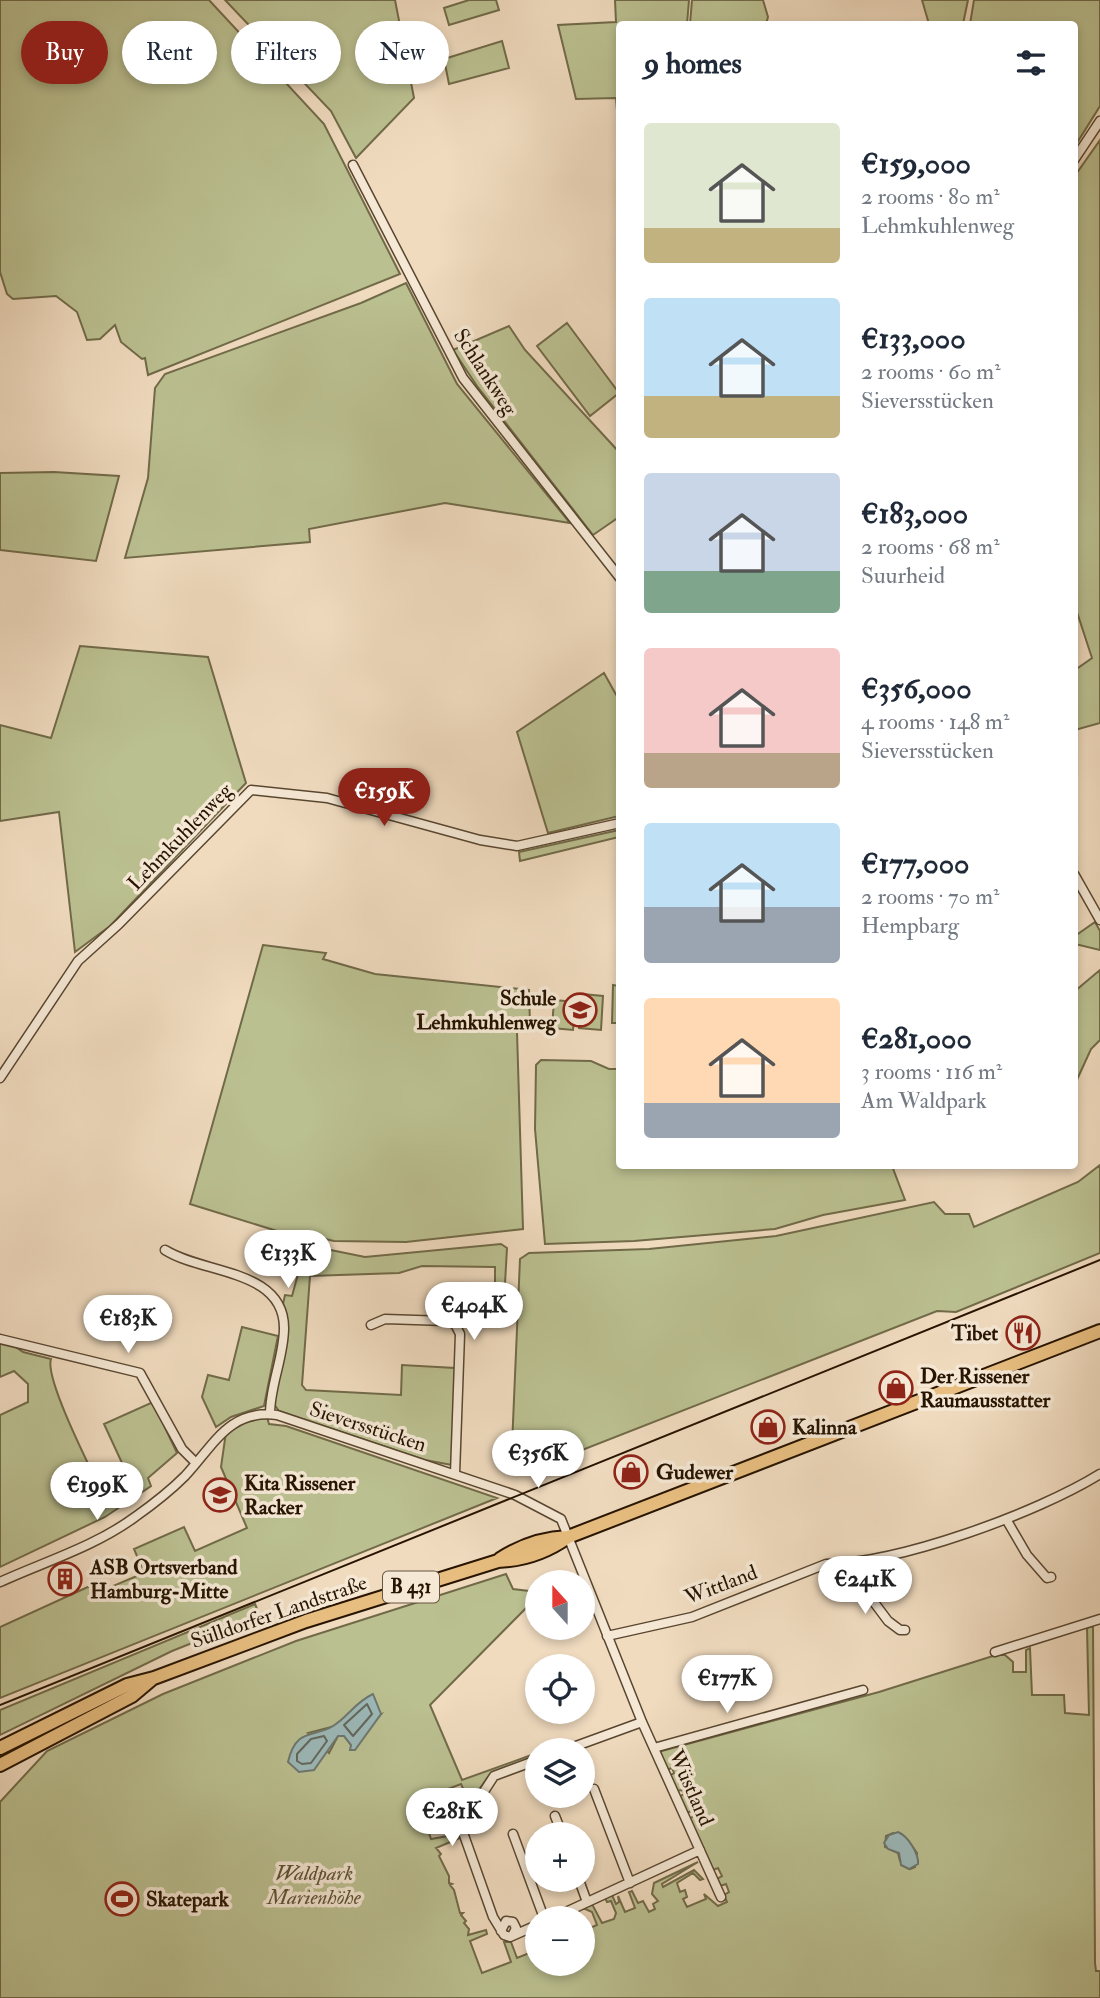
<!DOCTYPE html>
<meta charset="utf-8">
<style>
:root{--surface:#fff;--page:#f6f6f7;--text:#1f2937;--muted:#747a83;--accent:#8f2418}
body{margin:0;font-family:"IM FELL Double Pica",serif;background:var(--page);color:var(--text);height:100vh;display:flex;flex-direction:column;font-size:26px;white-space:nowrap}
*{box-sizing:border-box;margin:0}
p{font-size:23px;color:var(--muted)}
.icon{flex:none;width:38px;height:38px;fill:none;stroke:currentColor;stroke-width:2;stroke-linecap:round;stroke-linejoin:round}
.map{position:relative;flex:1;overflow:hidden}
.drawer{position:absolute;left:616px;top:21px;width:462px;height:1148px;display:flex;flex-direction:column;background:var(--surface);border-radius:7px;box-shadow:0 4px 10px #0003}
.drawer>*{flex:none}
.guide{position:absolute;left:21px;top:21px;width:490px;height:63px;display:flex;gap:14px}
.needle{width:46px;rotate:339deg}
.buttons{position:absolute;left:525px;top:1570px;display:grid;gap:14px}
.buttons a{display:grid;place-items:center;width:70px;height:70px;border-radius:50%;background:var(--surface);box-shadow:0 4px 10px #0003;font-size:35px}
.price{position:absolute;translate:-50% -60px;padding:0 16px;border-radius:24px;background:#fff;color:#222;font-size:23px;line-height:46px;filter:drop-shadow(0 2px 4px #0008)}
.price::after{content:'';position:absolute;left:50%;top:42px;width:21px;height:16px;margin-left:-10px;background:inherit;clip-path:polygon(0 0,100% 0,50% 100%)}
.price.on{background:var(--accent);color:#fff}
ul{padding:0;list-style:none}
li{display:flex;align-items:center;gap:21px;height:175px;padding:0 28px}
li span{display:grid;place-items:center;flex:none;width:196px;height:140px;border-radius:7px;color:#555}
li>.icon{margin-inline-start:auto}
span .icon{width:84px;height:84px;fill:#fffc;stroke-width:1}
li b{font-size:30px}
h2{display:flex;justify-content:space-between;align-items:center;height:84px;padding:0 28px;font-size:30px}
.chip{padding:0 24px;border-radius:32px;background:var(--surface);box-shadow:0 4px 10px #0003;font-size:24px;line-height:63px}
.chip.on{background:var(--accent);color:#fff}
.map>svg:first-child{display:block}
.green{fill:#bbc091;stroke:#716a48;stroke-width:2;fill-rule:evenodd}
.water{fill:#9cb9b9;stroke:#6d776f;stroke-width:2}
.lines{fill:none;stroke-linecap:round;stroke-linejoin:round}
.shore{stroke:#62665c;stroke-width:2}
.street-casing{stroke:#594630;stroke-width:11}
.primary-casing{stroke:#271400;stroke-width:16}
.street{stroke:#f5e8d5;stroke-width:8}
.primary{stroke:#e8be80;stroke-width:12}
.tram{stroke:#271400;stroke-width:2}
.labels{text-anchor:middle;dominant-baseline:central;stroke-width:7;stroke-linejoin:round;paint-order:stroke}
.shield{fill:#f5e8d5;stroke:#655440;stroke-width:2}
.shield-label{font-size:19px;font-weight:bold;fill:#271400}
.street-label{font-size:21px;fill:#271400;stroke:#f5e8d5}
.poi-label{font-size:21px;font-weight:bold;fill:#271400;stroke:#f5e8d5;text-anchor:start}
.park-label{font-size:21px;font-style:italic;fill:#5b5033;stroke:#f5e8d5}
</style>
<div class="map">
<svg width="1100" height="1998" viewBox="0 0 1100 1998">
<rect width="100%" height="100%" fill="#f0dbbf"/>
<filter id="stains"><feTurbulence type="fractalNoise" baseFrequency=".00286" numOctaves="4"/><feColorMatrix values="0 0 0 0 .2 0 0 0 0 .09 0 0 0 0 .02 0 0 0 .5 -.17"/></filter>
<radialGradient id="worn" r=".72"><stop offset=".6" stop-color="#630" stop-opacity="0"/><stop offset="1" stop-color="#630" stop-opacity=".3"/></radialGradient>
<path class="green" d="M0,0H209L324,124L400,274L148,375L145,358L142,359L121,342L115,325L100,339L87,340L77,312L56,296L13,299L7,294L0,272Z
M225,0H395L414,98L356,158L331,111Z
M469,0H496L499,10L449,25L444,8Z
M615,0H689L687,24H620L619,136L616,98L576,99L558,25L616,22Z
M692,0H763L768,17L766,24H690Z
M922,0H968L963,24H929Z
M974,0H1100V106L1075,146L1074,24H970Z
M502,41L509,68L449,84L444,59Z
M1100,140V723L1075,730V670L1092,658L1074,603V177Z
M406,283L457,384L570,523L445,503L309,529L310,542L125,558L148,478L155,388L165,374L361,303Z
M567,323L619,393L590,416L537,346Z
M509,326L525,350L619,452V517L593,535L477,386L453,350Z
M54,472L119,476L96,561L0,550V473Z
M80,646L208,657L246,783L110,926L75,952L59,812L0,821V725L51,738Z
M604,673L619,700V816L548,833L517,732Z
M619,830V837L520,861L519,852Z
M1095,922L1100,931V950L1075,944V936Z
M263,945L326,953L323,959L375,974L529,990L530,1025L517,1032L523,1229L406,1242L334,1241L299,1233L290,1235L190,1204Z
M1100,970V1040L1091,1049L1075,1084V991Z
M613,985L619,986V1023H612Z
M582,994L603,996L601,1030L579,1028Z
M554,1000L576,1002L573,1030L552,1028Z
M541,1060L591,1061L609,1069H619L620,1166H892L905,1200L823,1215L775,1229L634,1241L545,1244L535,1129L536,1065Z
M1100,1165V1253L956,1312L937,1311L526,1472L518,1474L511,1469L520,1259L529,1253L649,1249L776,1236L934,1202L945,1214H969L974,1227L1078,1182Z
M501,1244L507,1248L504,1301H495V1267L422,1266L399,1273L310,1276L302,1385L306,1390L401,1395L402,1365L455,1368L452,1465L425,1460L279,1411L274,1404L288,1327L283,1304L285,1295L292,1296L306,1245L365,1257Z
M242,1327L278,1336L264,1406L231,1417L216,1427L202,1397L208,1375L229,1380Z
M0,1336L23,1352L51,1359C44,1379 95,1477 106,1501L134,1489L104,1424L153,1402L177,1453L148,1478L151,1486L105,1517L0,1567V1415L28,1402V1384L14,1371L0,1377Z
M267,1417L269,1424L286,1426L497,1498L0,1698V1627L101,1581L111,1587L144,1573L134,1549L184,1527L195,1551L247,1528L221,1467L226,1432L242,1422Z
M506,1574L513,1589L537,1592V1597L430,1705L462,1780L537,1753V1757C523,1762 507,1765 494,1772C482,1778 483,1796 465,1793L461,1784L437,1793L440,1803L421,1810L423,1816L427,1817L424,1818L430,1824L427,1826L429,1831L433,1832L429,1833L431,1839L459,1834L460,1838L436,1848L441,1854L439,1856L449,1876V1883L452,1884L450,1885L454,1890L460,1913H463L461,1915L466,1921L464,1923L469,1929L468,1935L486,1930L487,1934L470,1941L482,1973L511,1962L504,1942H511L517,1958L537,1950V1964H583V1931L597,1925L592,1912L583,1908L592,1904L602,1923L614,1919L616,1913L611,1901L607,1902L605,1898L612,1895L616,1904L619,1902L618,1896L625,1912L635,1908L629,1892L632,1891L638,1903L643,1901L649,1912L655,1909L653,1904L658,1901L652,1894L654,1883L698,1862L662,1884L663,1887L694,1870L703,1879L700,1880L693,1873L677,1883L680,1892L685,1890L687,1897L683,1899L687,1907L706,1899L704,1894L718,1906L727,1902L724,1895L729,1892L726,1884L720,1886L717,1879L722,1876L718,1868L713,1870L689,1819L694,1816L692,1811L686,1813L679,1797L684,1794L682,1790L676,1791L669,1776L674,1773L672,1768L666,1770L658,1752L879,1692L996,1655H1005L1013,1662V1672H1026V1650L1030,1648L1032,1695H1064L1065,1713L1089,1715L1087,1628L1093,1626L1095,1963L1096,1971H1100V1998H0V1802L47,1751L163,1694L296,1641ZM381,1714L351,1745L344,1736H338L329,1753L308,1733ZM893,1833L907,1839L917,1853L915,1867L910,1869L900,1861L898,1853L885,1847L886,1836Z
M255,1604L260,1616L172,1651L0,1735V1710Z
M144,1683L0,1760V1756L25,1741Z"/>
<path class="water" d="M373,1694L381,1714L355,1750H350L351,1745L344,1736H338L314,1770L299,1772L288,1762C296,1727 314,1738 333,1726C349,1716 354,1703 373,1694Z
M898,1832C908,1836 919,1854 918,1864L909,1869L901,1865L899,1853L888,1849L884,1843L889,1835Z"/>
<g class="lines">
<path class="shore" d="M367,1704L372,1714L353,1736L344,1725Z
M324,1736L327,1741L311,1763L302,1764L297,1761V1754L311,1739Z"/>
<defs>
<path id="street" d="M1074,160L1100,121
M353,165L463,378L620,578
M1074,874L1100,920
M0,1078L78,961L119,924L251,790L327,798L480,840L517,846L620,823
M165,1250C203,1274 284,1269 284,1328C284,1357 270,1385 270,1414
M371,1325L385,1319L446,1321L455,1324L460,1334L455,1474
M0,1339L140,1373L182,1449L196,1463
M1006,1519L1027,1555L1047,1578L1051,1577
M846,1565L888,1621L900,1630H905
M0,1582C44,1562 96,1546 135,1517C152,1505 170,1491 185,1476C214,1445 229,1409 277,1415L515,1495L561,1519L642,1722L721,1897
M607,1636L692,1617L826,1564C900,1563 1037,1513 1100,1474
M995,1652L1100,1619
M654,1748L863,1690
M565,1750L642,1722
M537,1760L494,1776L483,1793L454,1807L493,1917L504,1935L510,1937L537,1925
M594,1789L630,1883
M555,1816L562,1834
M513,1834L544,1918
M579,1880L587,1902
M553,1918L700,1850
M501,1931L506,1921L513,1922L516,1928L512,1936"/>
<path id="primary" d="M500,1559C520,1546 543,1538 568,1537
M0,1748L127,1685L154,1678L306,1621L498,1561C524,1560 547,1552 568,1537L1100,1331
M0,1765L132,1696L151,1680"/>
</defs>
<use href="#street" class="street-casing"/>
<use href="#primary" class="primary-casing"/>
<use href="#street" class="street"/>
<use href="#primary" class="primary"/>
<path class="tram" d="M0,1705L1100,1260"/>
</g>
<defs>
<symbol id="school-ring" viewBox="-11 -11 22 22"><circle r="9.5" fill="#f5e8d5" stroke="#8f2418" stroke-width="1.5"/><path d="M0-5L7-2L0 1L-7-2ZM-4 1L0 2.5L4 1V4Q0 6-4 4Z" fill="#8f2418"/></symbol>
<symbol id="restaurant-ring" viewBox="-11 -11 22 22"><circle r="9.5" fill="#f5e8d5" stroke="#8f2418" stroke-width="1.5"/><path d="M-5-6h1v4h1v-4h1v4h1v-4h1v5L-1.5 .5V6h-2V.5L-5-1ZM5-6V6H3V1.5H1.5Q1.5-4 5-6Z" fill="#8f2418"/></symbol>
<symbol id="shop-ring" viewBox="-11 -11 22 22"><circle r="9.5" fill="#f5e8d5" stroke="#8f2418" stroke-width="1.5"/><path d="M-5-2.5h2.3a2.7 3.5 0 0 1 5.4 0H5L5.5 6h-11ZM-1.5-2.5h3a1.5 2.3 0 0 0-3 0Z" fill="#8f2418"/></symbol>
<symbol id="building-ring" viewBox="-11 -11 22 22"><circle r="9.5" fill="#f5e8d5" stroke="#8f2418" stroke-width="1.5"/><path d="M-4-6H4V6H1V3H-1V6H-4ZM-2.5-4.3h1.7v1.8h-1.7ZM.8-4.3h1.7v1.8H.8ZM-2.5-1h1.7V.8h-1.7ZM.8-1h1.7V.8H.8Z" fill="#8f2418"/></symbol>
<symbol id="stadium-ring" viewBox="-11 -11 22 22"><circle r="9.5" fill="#f5e8d5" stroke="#8f2418" stroke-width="1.5"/><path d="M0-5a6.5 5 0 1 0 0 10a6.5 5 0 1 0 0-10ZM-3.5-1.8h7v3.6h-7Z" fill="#8f2418"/></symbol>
</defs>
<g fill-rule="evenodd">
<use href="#school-ring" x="561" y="991" width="38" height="38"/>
<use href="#restaurant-ring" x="1004" y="1314" width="38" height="38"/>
<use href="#shop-ring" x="877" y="1369" width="38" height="38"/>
<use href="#shop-ring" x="749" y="1408" width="38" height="38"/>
<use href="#shop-ring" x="612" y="1453" width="38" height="38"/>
<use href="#school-ring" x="201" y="1476" width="38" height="38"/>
<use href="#building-ring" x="46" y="1560" width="38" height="38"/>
<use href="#stadium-ring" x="103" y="1880" width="38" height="38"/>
</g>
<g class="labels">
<rect class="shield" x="383" y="1571.5" width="56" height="31" rx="5"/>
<g class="shield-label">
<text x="411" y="1587">B 431</text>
</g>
<g class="street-label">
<text transform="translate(485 372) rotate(57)">Schlankweg</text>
<text transform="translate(180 837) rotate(-46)">Lehmkuhlenweg</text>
<text transform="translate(368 1427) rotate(18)">Sieversstücken</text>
<text transform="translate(721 1585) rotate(-21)">Wittland</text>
<text transform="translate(279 1612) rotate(-19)">Sülldorfer Landstraße</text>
<text transform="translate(691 1788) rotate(66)">Wüstland</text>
</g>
<g class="poi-label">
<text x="556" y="998" text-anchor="end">Schule<tspan x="556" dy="24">Lehmkuhlenweg</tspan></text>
<text x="998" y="1333" text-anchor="end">Tibet</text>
<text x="920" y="1376">Der Rissener<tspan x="920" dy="24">Raumausstatter</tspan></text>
<text x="792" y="1427">Kalinna</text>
<text x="656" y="1472">Gudewer</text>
<text x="244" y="1483">Kita Rissener<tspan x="244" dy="24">Racker</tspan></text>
<text x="90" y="1567">ASB Ortsverband<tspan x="90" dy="24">Hamburg-Mitte</tspan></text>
<text x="146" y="1899">Skatepark</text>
</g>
<g class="park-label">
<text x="314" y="1873">Waldpark<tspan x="314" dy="24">Marienhöhe</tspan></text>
</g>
</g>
<rect width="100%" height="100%" filter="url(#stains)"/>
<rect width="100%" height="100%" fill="url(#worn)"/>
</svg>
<div class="buttons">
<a><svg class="needle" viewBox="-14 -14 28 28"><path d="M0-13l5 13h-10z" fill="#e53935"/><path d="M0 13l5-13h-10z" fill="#747a83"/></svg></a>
<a><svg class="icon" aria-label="locate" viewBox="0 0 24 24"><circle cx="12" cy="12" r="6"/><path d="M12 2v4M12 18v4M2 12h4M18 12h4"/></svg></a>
<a><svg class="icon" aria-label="layers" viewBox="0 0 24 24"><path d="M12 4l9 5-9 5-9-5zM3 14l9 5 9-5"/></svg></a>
<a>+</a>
<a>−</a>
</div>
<b class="price on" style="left:384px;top:828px">€159K</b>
<b class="price" style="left:288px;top:1290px">€133K</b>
<b class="price" style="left:474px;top:1342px">€404K</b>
<b class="price" style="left:128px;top:1355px">€183K</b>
<b class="price" style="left:538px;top:1490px">€356K</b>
<b class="price" style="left:97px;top:1522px">€199K</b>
<b class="price" style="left:865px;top:1616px">€241K</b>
<b class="price" style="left:727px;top:1715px">€177K</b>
<b class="price" style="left:452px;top:1848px">€281K</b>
<div class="guide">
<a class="chip on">Buy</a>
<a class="chip">Rent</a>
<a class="chip">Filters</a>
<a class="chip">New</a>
</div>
<section class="drawer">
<h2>9 homes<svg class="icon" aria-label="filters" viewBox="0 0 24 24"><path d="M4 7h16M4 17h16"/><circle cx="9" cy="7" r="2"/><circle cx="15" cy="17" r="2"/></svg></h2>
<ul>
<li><span style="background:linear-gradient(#dfe7d0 75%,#c2b280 0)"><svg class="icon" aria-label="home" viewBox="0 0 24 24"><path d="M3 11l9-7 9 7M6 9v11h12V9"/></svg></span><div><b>€159,000</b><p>2 rooms · 80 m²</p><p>Lehmkuhlenweg</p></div></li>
<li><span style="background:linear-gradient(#bfe0f5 70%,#c2b280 0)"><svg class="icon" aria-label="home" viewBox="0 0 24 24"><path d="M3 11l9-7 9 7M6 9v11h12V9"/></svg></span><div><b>€133,000</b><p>2 rooms · 60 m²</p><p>Sieversstücken</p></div></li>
<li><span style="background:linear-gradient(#c9d6e8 70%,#7fa58c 0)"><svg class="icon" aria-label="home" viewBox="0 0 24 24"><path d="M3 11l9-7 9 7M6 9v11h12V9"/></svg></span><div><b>€183,000</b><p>2 rooms · 68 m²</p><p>Suurheid</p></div></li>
<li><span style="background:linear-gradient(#f6c9c9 75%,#b9a48a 0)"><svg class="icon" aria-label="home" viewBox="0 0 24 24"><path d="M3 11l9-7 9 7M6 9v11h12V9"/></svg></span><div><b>€356,000</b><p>4 rooms · 148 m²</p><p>Sieversstücken</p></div></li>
<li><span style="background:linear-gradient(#bfe0f5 60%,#9aa5b1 0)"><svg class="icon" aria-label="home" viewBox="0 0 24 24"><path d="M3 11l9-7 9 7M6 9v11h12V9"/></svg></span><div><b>€177,000</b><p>2 rooms · 70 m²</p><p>Hempbarg</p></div></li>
<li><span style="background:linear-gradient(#ffd9b3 75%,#9aa5b1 0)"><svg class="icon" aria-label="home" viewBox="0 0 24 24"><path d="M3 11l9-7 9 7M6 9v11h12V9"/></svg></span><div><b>€281,000</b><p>3 rooms · 116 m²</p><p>Am Waldpark</p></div></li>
</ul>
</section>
</div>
